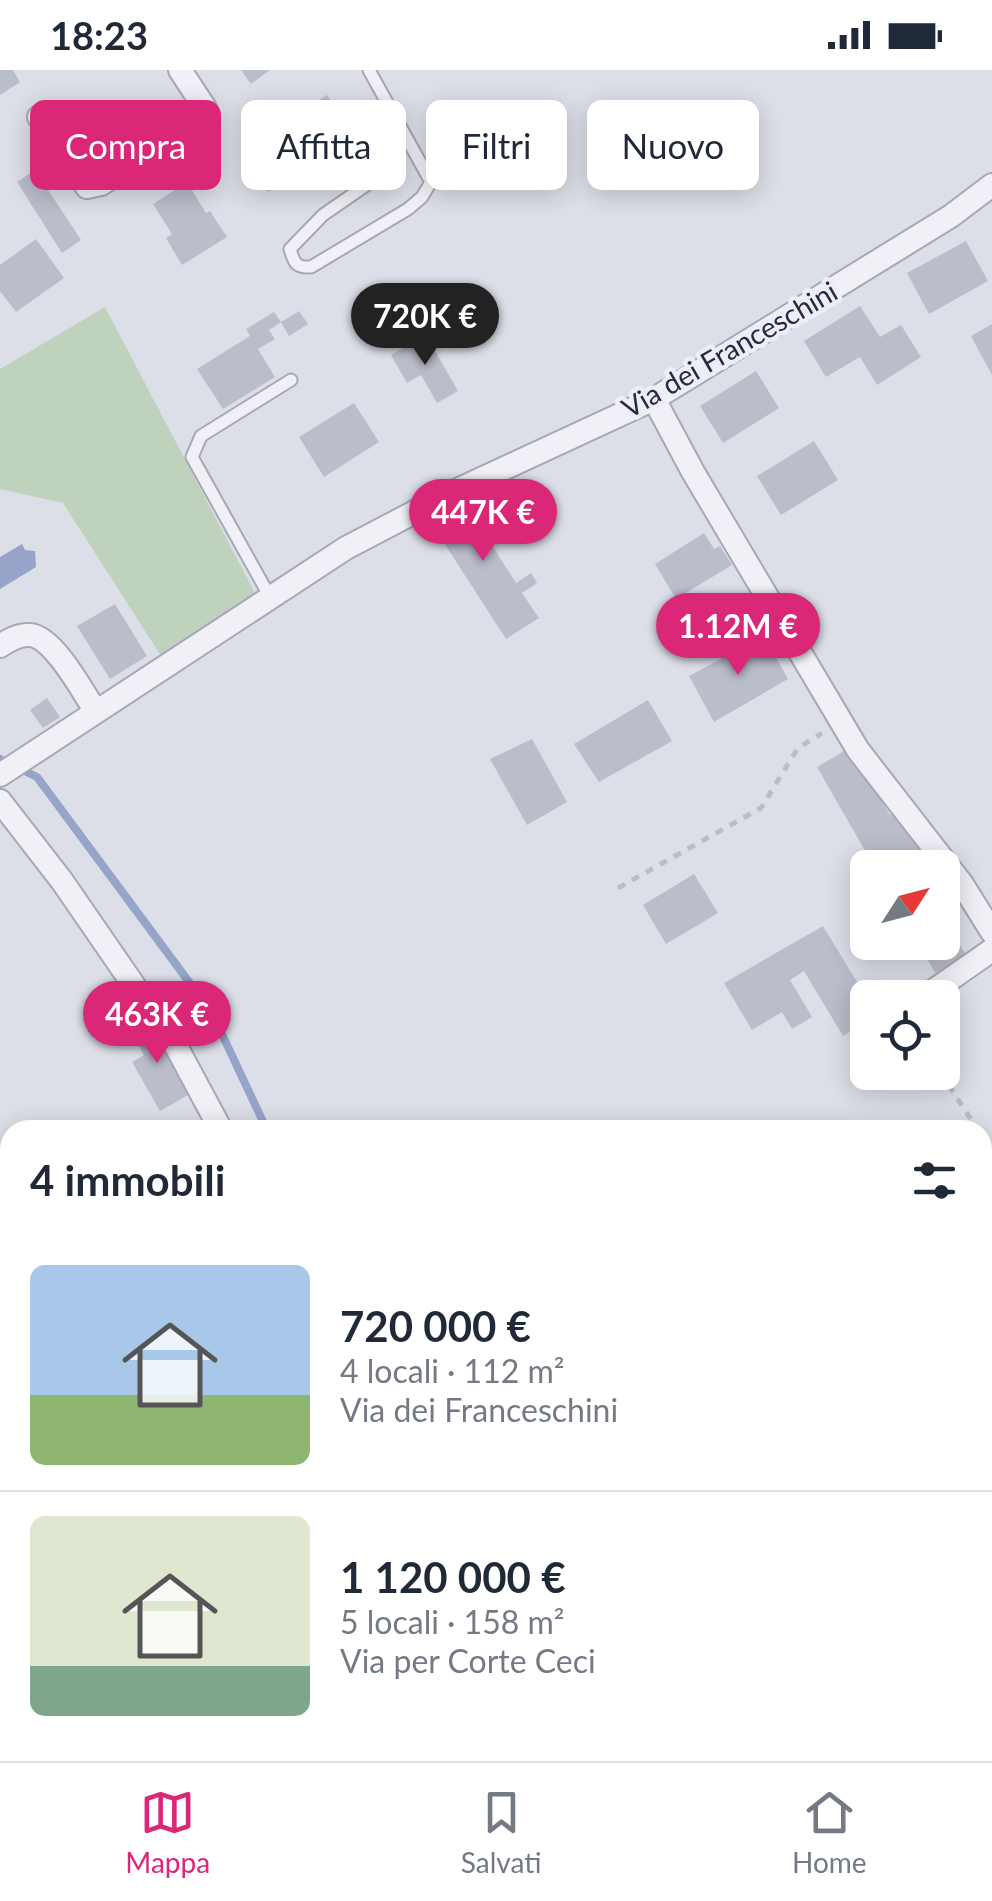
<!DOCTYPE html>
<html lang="it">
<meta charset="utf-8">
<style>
:root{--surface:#fff;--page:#f2f2f3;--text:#1f2937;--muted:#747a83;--line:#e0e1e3;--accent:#db2777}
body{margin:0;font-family:Lato,sans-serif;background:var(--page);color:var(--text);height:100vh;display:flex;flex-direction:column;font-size:38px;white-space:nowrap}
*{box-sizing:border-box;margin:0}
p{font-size:32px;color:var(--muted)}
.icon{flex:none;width:55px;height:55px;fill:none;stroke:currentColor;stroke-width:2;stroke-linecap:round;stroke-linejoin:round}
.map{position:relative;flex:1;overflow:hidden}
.panel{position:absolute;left:0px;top:1050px;width:992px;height:642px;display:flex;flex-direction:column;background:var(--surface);border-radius:30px 30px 0 0;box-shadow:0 5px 25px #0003}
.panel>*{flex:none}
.hud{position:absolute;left:30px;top:30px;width:932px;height:90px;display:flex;gap:20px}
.needle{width:65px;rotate:54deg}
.buttons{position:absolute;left:850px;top:780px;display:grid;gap:20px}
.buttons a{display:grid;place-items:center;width:110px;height:110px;border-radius:15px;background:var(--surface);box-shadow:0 5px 25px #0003;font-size:50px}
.price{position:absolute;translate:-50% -85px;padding:0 22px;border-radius:35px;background:var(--accent);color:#fff;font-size:32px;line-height:65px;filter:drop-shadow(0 2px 5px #0008)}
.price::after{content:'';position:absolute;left:50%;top:60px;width:30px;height:22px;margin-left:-15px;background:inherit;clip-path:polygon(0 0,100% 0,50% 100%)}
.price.selected{background:#222;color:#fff}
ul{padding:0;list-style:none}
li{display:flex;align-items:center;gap:30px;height:250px;padding:0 30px}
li+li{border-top:2px solid var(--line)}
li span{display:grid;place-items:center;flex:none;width:280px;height:200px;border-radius:15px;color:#555}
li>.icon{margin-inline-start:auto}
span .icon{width:120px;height:120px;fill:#fffc;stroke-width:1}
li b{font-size:42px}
h2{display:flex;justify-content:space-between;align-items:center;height:120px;padding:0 30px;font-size:42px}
.tag{padding:0 35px;border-radius:15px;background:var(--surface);box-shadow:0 5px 25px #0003;font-size:35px;line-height:90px}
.tag.selected{background:var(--accent);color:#fff}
.status{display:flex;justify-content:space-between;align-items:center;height:70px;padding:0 50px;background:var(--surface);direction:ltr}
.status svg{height:28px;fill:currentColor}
.tab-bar{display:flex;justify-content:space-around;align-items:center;height:140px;border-top:2px solid var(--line);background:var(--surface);font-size:28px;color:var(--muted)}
.tab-bar a{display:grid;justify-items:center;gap:5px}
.tab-bar .selected{color:var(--accent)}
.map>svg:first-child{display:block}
.green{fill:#bed2be}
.water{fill:#96a4ca}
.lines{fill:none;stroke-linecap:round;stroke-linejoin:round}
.stream{stroke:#96a4ca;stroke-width:8}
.building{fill:#babdca}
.service-casing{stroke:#a6a8b5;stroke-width:15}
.minor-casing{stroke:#a6a8b5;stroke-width:26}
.path{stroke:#bbbcc6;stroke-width:5;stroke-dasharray:8 8;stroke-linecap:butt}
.service{stroke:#f0f0f6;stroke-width:11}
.minor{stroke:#f0f0f6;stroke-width:22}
.labels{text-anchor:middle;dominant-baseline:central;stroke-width:9;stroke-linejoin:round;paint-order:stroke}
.street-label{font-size:28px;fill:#26293f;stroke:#eceef5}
</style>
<div class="status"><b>18:23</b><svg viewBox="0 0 49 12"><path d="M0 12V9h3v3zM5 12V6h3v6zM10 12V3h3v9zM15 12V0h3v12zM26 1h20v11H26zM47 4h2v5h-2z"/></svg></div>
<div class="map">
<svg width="992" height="1691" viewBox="0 0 992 1691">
<rect width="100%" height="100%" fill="#dddfe8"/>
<path class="green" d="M105,237L266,544L174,606L63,433L0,419V299Z"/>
<path class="water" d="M22,474L25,480L35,481L36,497L0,519V487Z"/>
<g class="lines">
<path class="stream" d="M0,689L37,707L212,943L267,1060
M982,1538L992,1541"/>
</g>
<path class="building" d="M0,0H13L20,12L0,25Z
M241,0H270L251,14Z
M327,25L354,68L268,122L241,79Z
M35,100L81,170L62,183L17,112Z
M187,112L206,143L210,141L227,167L182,195L166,168L172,164L153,134Z
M36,169L64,208L16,242L0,221V195Z
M966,171L988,211L929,244L907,203Z
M860,236L880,267L901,255L921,287L877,315L860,287L826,307L804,271Z
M299,241L308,254L289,266L281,252L269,260L275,269L258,279L275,307L223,339L197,299L250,266L246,259L274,242L281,252Z
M992,254V305L971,266Z
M426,265L458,321L437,333L421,305L407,313L391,285Z
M756,301L779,338L723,373L700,336Z
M354,333L379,372L324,407L299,367Z
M814,371L838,410L781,445L757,406Z
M471,416L482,434L470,441L516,513L531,503L537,513L522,523L539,548L506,569L426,445Z
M704,463L714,479L720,476L732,495L676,529L655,494Z
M115,534L147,586L110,609L77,556Z
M764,566L788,609L714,652L689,606Z
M47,628L60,647L43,658L30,640Z
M648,630L672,671L599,712L574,674Z
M532,669L567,732L527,755L490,689Z
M851,677L890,745L897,740L918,779L927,774L940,798H875L817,697Z
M942,802L959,832L942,841Z
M694,804L718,843L666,874L643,835Z
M942,844L966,885L935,903L918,872H942Z
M823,856L868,930V951L843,966L804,901L790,910L812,947L792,959L782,942L752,960L724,913Z
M148,946L190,1024L160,1041L132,992L144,985L128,957Z
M988,1311L992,1318V1406L982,1389V1314Z
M10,1402V1437L6,1440L0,1430V1408Z"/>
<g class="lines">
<defs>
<path id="service" d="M369,0L431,112L422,127L408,139L311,197C296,198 294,193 290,179L323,145L388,100V89L373,57L392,41
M270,527L192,387L201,366L291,310"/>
<path id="minor" d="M39,47L87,117L101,114L201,47L205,38L180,0
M654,329L693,402L858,680L962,814L992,862
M0,576C9,570 19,564 30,565C54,567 83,622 96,642
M0,705L346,478L451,423L654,329L951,146L992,115
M0,731L62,811L177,978L221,1060
M923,928L992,880
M982,1562L992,1564"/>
</defs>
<use href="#service" class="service-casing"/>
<use href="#minor" class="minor-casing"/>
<path class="path" d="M618,818L761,738L798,678L822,663
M940,1002L978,1060
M982,1068L992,1082
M339,1682L346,1691"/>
<use href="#service" class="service"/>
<use href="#minor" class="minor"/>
</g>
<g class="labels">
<g class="street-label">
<text transform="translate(729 279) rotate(-30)">Via dei Franceschini</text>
</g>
</g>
</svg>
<div class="buttons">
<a><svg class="needle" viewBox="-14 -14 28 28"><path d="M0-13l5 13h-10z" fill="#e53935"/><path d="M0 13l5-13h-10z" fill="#747a83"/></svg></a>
<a><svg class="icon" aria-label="locate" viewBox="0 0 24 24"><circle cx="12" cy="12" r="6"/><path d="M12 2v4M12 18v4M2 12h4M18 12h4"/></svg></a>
</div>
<b class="price selected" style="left:425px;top:298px">720K €</b>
<b class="price" style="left:483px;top:494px">447K €</b>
<b class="price" style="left:738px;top:608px">1.12M €</b>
<b class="price" style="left:157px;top:996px">463K €</b>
<div class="hud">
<a class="tag selected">Compra</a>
<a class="tag">Affitta</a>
<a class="tag">Filtri</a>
<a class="tag">Nuovo</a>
</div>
<section class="panel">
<h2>4 immobili<svg class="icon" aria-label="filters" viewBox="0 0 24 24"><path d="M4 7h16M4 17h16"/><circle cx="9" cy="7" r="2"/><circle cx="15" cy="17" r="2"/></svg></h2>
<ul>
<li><span style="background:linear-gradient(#a9c7e8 65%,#8fb573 0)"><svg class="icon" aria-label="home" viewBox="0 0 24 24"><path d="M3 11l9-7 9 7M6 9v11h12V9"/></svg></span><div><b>720 000 €</b><p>4 locali · 112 m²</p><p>Via dei Franceschini</p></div></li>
<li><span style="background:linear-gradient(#dfe7d0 75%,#7fa58c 0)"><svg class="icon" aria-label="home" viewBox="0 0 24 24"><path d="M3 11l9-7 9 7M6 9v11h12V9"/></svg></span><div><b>1 120 000 €</b><p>5 locali · 158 m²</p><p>Via per Corte Ceci</p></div></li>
</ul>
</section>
</div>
<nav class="tab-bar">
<a class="selected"><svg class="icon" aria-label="map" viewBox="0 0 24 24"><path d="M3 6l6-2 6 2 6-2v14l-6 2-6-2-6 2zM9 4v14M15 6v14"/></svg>Mappa</a>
<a><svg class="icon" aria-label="saved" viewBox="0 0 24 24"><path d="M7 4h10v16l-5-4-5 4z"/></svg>Salvati</a>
<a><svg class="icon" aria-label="home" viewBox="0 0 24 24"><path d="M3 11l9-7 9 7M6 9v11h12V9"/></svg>Home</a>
</nav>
